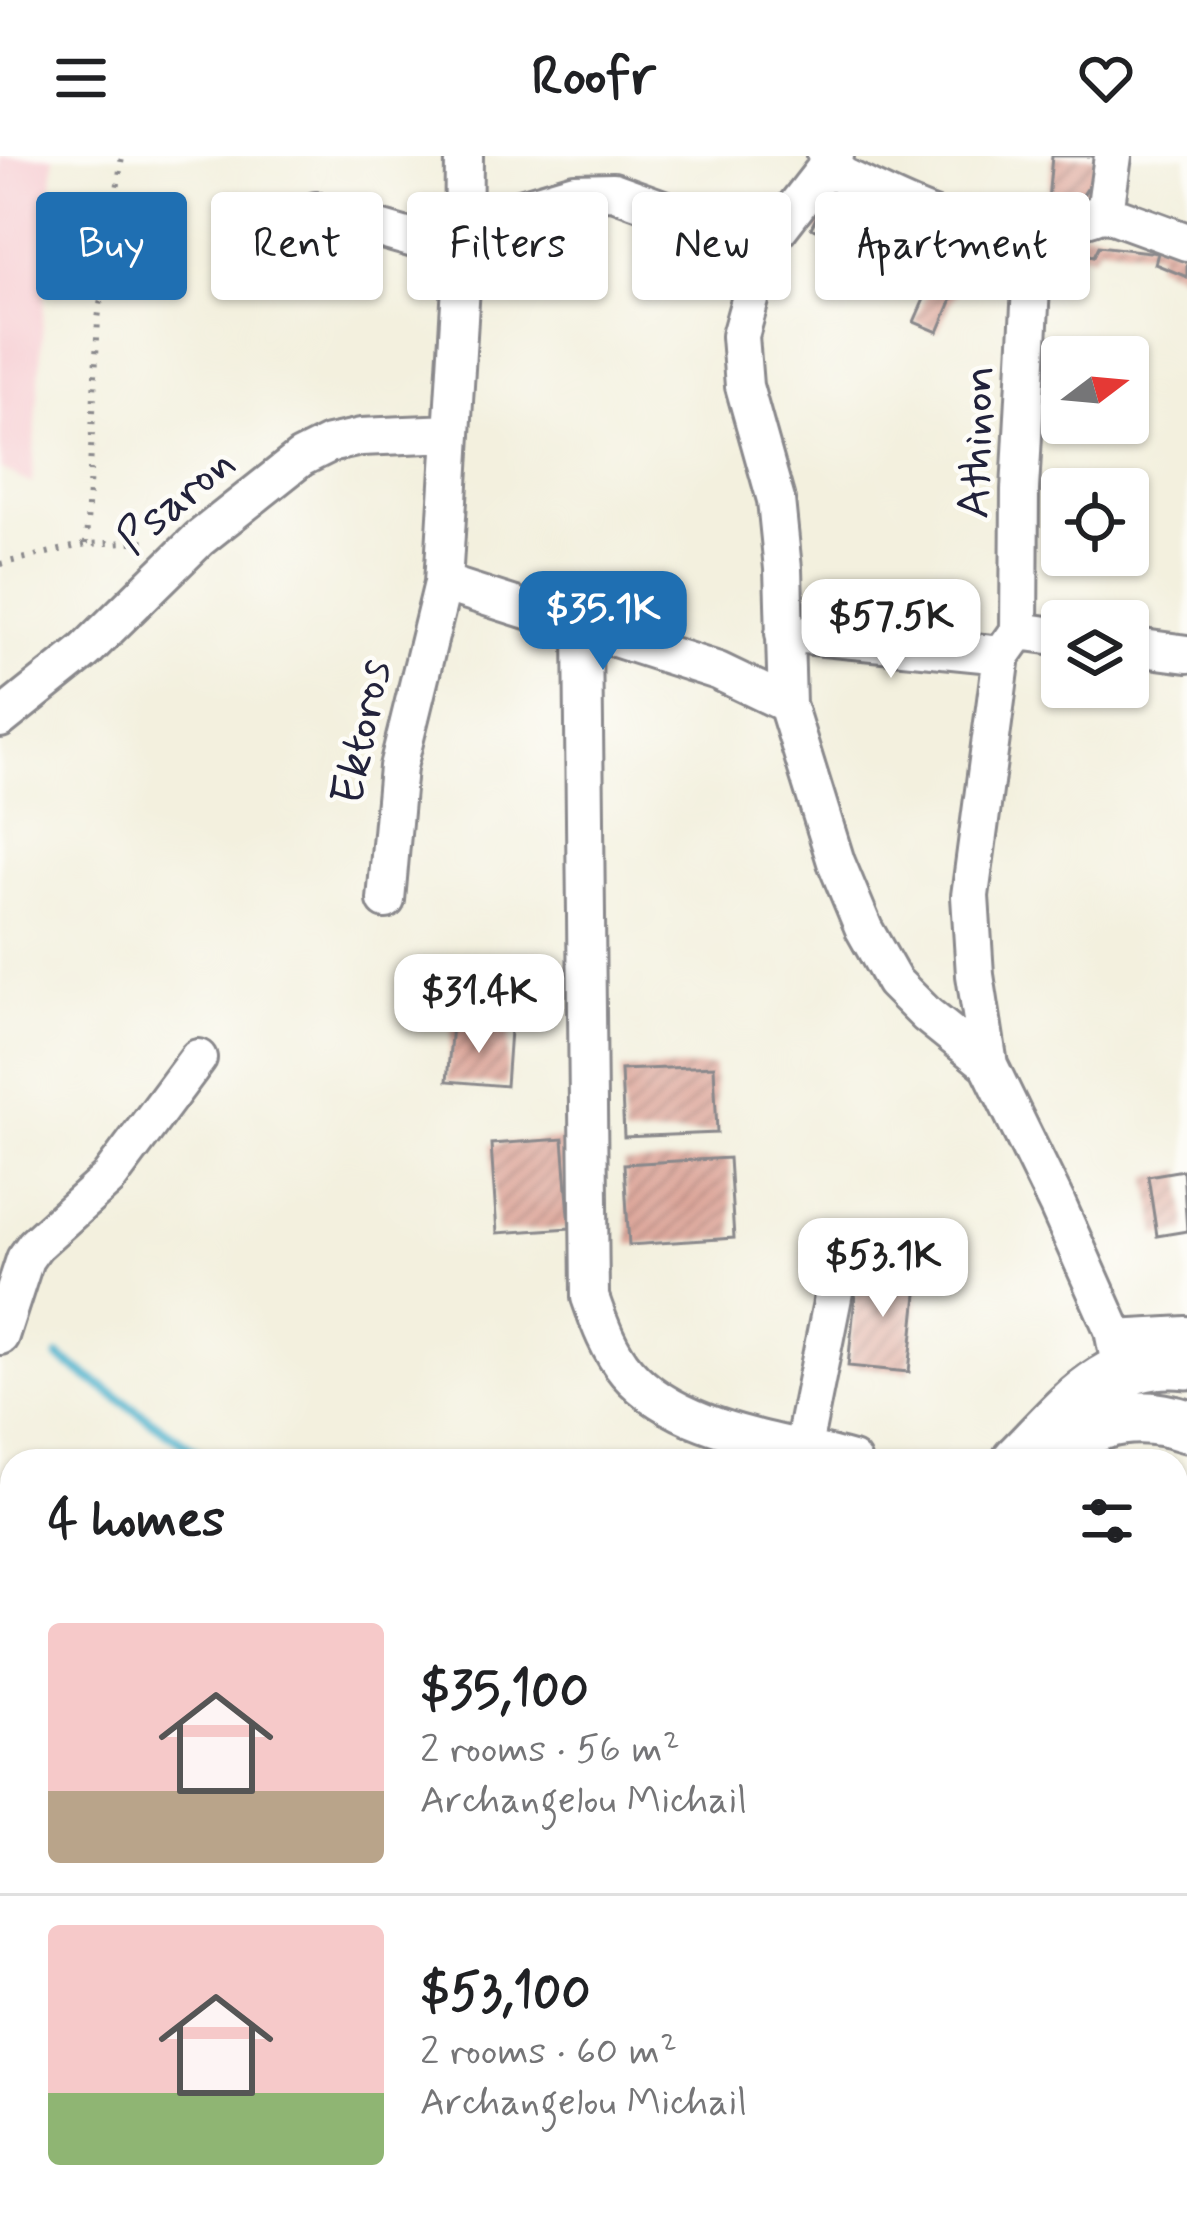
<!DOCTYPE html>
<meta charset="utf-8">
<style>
:root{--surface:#fff;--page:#f2f2f2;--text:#202124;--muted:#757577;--line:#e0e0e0;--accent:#1f6fb2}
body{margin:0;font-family:Mynerve,sans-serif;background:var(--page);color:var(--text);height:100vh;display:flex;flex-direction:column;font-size:45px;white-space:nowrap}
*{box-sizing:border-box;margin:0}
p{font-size:39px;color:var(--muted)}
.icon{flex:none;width:66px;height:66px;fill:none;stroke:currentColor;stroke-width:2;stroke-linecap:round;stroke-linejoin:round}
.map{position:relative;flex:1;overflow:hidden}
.details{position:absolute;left:0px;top:1293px;width:1188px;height:771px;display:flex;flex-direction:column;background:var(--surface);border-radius:36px 36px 0 0;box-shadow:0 3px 9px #0004}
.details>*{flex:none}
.guide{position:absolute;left:36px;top:36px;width:1116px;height:108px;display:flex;gap:24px}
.needle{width:78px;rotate:74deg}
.tools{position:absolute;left:1041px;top:180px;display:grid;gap:24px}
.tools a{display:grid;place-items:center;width:108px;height:108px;border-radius:12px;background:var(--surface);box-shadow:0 3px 9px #0004;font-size:60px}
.price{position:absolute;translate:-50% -102px;padding:0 27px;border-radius:24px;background:#fff;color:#222;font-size:39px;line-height:78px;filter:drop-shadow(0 3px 6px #0008)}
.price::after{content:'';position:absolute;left:50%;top:72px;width:36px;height:27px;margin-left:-18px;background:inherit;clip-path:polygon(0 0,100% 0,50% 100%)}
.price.selected{background:var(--accent);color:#fff}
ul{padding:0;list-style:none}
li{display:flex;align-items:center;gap:36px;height:300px;padding:0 48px}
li+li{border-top:3px solid var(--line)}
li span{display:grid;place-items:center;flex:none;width:336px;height:240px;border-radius:12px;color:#555}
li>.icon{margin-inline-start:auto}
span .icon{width:144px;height:144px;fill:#fffc;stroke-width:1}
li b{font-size:51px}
h2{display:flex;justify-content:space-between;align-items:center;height:144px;padding:0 48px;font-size:51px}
.pill{padding:0 42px;border-radius:12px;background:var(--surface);box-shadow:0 3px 9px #0004;font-size:42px;line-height:108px}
.pill.selected{background:var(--accent);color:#fff}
header{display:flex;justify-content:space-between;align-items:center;height:156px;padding:0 48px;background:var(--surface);font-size:54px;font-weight:700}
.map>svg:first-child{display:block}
.built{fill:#f7cfd4}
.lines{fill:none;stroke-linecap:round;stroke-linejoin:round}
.stream{stroke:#4db2cc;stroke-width:10}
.building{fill:url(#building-hatch)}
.lane-casing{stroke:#8a898c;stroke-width:24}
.street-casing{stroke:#8a898c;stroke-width:42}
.secondary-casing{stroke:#8a898c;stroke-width:57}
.primary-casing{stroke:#8a898c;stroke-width:63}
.path{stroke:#8a898c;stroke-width:6;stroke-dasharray:3 9;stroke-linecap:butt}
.lane{stroke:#fff;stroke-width:18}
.street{stroke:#fff;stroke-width:36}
.secondary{stroke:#fff;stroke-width:51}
.primary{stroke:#fff;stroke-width:57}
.labels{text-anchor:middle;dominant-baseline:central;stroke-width:9;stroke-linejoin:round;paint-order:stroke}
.street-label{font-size:48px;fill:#22223b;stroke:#fdfcf7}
</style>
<header><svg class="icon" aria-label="menu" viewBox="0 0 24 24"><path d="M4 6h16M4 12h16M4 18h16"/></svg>Roofr<svg class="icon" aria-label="heart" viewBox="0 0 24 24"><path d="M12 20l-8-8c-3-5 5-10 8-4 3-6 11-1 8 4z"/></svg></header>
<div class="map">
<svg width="1187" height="2063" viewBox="0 0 1187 2063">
<defs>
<pattern id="building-hatch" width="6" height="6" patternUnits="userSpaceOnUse" patternTransform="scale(3)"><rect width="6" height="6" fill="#dda69a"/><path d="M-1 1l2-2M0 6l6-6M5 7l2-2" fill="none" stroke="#b3877f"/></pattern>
</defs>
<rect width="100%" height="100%" fill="#fdfcf7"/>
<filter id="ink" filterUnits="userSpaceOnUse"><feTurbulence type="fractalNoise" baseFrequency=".00833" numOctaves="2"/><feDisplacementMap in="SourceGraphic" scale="24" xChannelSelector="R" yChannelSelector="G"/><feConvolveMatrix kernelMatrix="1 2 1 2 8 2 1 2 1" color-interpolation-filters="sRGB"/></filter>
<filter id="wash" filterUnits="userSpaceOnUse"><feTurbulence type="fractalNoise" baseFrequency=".004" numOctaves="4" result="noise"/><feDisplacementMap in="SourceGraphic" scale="48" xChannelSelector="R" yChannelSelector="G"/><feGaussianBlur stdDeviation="2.7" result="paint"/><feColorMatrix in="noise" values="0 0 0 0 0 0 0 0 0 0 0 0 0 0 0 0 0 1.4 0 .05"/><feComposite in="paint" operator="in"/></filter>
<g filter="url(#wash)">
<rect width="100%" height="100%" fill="#f3f0de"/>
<path class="built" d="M0,0H54L32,328L0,312Z"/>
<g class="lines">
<path class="stream" d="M59,1201L209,1305"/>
</g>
<g id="blocks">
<path class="building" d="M1052,0H1096L1094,22L1077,48L1048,45Z
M838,47L968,105L938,176L914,166L935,118L914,109L911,116L811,72L821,52Z
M1085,75L1161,86L1187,97V121L1155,108L1158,97L1099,90L1094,100L1071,95L1061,130L1042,126L1052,84Z
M452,869L510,874L506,930L447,925Z
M714,910L717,977L624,981L621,914Z
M563,983L570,1072L497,1077L491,988Z
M729,1002L734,1082L629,1089L624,1008Z
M1183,1014L1187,1075L1157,1080L1148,1020Z
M858,1111L919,1118L909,1216L848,1210Z
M1176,2028L1187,2030V2063H992L994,2052H1176Z"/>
</g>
</g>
<g filter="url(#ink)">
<use href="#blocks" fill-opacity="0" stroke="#8a898c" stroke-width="3"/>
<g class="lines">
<defs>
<path id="lane" d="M285,2063L332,2052"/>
<path id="street" d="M826,0L828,13C890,42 961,85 1033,76C1057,73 1082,63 1105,56
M835,0L765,90L740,180L744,230L776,344L783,413L787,548L836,706L864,773L894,826L927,859L989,909L1057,1048L1113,1174L1121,1214
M316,55L463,97
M1105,56L1187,86
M1105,56L1113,0
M463,69L575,36L613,35L765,90
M443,427L718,515L787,548
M583,474L590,1141C599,1167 609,1195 627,1216C680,1277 778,1284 852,1305
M1019,475L1062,481
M784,477L1002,499
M1128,490L1187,498
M0,563L85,495L199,383L301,302L329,288L361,281L451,277
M386,744L398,611L443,427L463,97L464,0
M989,909L975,819L970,740L1002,499L1019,475L1020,334L1034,76
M0,1180L25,1103L35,1089L108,1023L198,902
M1115,1183L1186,1179
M803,1291L838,1116
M1176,1549L1187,1556
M0,1870L12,1858
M189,2063L197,2052"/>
<path id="secondary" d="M1043,1291C1097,1269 1128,1250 1187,1270
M1018,1305C1068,1255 1107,1198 1187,1207
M0,1586L12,1596"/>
<path id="primary" d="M1176,1441L1187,1406
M932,2063L935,2052"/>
</defs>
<use href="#lane" class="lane-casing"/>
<use href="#street" class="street-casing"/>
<use href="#secondary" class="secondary-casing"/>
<use href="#primary" class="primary-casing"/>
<path class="path" d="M86,388L98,163L122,0
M0,408L86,388L150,385"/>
<use href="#lane" class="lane"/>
<use href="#street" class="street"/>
<use href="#secondary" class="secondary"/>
<use href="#primary" class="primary"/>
</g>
</g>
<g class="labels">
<g class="street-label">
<text transform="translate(977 286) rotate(-88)">Athinon</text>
<text transform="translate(176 345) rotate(-41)">Psaron</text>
<text transform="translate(362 576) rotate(-79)">Ektoros</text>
</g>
</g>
</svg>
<div class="tools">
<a><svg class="needle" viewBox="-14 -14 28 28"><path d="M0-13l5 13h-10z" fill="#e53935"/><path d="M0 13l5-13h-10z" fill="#757577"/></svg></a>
<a><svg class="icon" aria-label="locate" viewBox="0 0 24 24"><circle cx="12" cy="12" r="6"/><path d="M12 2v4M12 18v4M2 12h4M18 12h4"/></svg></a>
<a><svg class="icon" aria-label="layers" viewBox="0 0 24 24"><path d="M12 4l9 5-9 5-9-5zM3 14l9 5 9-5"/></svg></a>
</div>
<b class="price selected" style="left:603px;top:517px">$35.1K</b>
<b class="price" style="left:891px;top:525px">$57.5K</b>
<b class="price" style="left:479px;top:900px">$31.4K</b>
<b class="price" style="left:883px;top:1164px">$53.1K</b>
<div class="guide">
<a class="pill selected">Buy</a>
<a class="pill">Rent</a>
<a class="pill">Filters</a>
<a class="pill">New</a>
<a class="pill">Apartment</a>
</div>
<section class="details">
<h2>4 homes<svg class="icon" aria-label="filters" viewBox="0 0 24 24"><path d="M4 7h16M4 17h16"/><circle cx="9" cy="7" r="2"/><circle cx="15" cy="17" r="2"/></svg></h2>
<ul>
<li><span style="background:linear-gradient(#f6c9c9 70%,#b9a48a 0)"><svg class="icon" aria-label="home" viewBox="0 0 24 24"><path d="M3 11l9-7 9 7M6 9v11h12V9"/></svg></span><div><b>$35,100</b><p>2 rooms · 56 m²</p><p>Archangelou Michail</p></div></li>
<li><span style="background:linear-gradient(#f6c9c9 70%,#8fb573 0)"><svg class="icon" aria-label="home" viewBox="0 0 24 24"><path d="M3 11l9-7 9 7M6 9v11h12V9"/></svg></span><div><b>$53,100</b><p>2 rooms · 60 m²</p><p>Archangelou Michail</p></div></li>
</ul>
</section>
</div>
